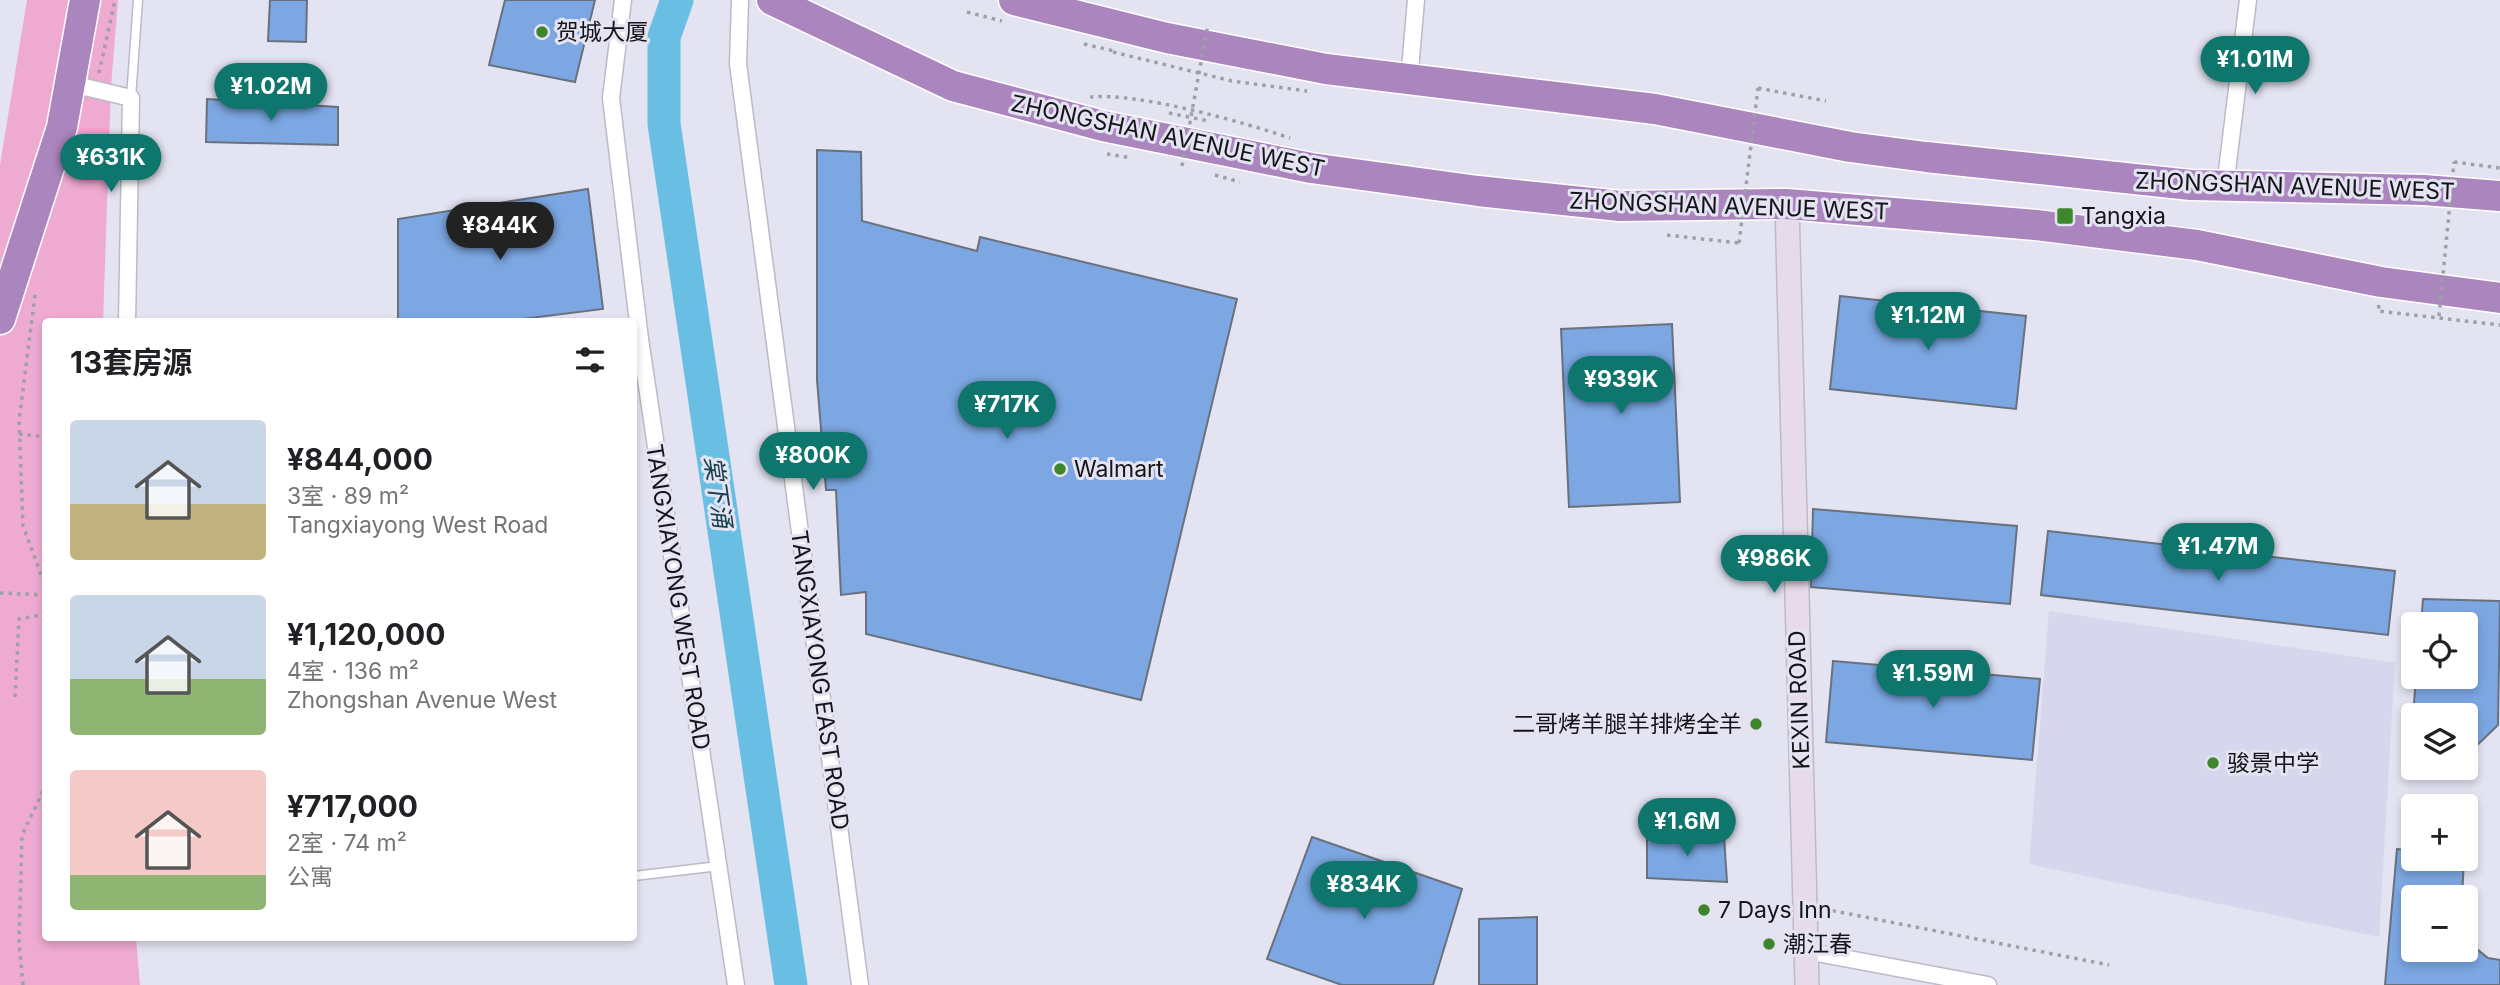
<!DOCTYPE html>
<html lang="zh">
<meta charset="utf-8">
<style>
:root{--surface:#fff;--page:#f2f2f2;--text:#202124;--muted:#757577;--accent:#0f766e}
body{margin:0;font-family:Inter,"Noto Sans SC",sans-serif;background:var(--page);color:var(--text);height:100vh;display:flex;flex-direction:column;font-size:26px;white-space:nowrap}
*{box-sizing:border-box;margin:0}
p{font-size:23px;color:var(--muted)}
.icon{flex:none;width:38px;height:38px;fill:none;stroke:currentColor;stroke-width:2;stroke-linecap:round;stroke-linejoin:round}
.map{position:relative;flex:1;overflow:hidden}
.details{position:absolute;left:42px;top:318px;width:595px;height:623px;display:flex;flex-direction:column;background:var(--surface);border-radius:7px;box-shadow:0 4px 10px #0003}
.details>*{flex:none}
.controls{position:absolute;left:2401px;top:612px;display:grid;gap:14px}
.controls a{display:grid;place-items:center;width:77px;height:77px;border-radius:7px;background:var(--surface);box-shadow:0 4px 10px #0003;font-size:35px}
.price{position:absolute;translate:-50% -60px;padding:0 16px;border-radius:24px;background:var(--accent);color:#fff;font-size:23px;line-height:46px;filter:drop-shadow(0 2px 4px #0008)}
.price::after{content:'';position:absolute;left:50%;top:42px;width:21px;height:16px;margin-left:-10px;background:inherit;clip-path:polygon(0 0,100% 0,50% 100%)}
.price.current{background:#222;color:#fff}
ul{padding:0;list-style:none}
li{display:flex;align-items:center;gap:21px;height:175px;padding:0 28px}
li span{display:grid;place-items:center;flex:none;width:196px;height:140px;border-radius:7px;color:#555}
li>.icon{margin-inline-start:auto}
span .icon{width:84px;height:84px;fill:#fffc;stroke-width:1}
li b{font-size:30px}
h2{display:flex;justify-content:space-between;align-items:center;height:84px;padding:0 28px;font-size:30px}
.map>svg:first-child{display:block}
.built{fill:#d6d6ec}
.green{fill:#efaad2}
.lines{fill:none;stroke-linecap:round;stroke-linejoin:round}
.river{stroke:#68bfe3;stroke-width:33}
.building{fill:#7ca7e2;stroke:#69717c;stroke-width:2}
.lane-casing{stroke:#babac8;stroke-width:11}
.street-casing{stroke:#babac8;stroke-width:19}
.secondary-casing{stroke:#babac8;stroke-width:26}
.highway-casing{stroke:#fff;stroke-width:33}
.path{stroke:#9f9fab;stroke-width:3.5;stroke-dasharray:3.5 5;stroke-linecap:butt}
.lane{stroke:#fff;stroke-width:8}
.street{stroke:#fff;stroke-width:16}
.secondary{stroke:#e6daeb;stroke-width:23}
.highway{stroke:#ab85bd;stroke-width:30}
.path-bridge{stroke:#9f9fab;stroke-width:3.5;stroke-dasharray:3.5 5;stroke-linecap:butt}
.poi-dot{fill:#3e862c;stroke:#e3e3f2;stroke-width:2.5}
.labels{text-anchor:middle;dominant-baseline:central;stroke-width:6;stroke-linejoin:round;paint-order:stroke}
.poi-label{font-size:23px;fill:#141419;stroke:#e3e3f2;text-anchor:start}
.street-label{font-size:23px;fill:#141419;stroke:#e3e3f2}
.water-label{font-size:24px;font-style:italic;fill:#18404f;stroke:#e3e3f2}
</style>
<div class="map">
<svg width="2500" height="985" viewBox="0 0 2500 985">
<rect width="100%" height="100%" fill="#e3e3f2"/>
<path class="built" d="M2049,611L2395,663L2379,937L2029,864Z"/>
<path class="green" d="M27,0H118L111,87L103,322H46V938H136L140,985H0V165Z"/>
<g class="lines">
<path class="river" d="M677,0L664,37V124L791,985"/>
</g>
<path class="building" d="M270,0H307L306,42L268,41Z
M505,0H595L575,82L489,65Z
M207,99L338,107V145L206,142Z
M817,150L861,152L862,221L977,251L980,237L1237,299L1141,700L866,634V592L841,595L836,490H826L817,380Z
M588,189L603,309L497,322H398V219Z
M1840,296L2026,316L2016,409L1830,389Z
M1672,324L1680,502L1569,507L1561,329Z
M1813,509L2017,526L2010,604L1811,587Z
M2048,531L2395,571L2388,635L2041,595Z
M2423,599L2500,601L2498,725L2466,756V716H2413L2416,677H2466V625H2421Z
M1833,661L2040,679L2032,760L1826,742Z
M1647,836H1724L1727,882L1647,878Z
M1312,837L1462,889L1433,985H1342L1267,959Z
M2397,849L2413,851V859H2464L2462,898H2413V950H2466V940L2488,958L2500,960V985H2385Z
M1537,917V985H1479V919Z"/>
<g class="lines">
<defs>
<path id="lane" d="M131,98L138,0
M634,876L719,866"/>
<path id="street" d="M623,0L611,98L640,339L736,985
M740,0L738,64L860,985
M1409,81L1416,0
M72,84L131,98L127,322
M2225,187L2248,0
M1806,951L1988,985"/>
<path id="secondary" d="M1787,204L1807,985"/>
<path id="highway" d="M772,0L953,86L1103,126L1311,168L1478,191L1620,206L1787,204L2036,225L2197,245L2381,282L2500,298
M1014,0L1167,38L1326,69L1655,109L1850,147L1926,157L2191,185L2424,190L2500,196
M0,319L62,127L85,0"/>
</defs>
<use href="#lane" class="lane-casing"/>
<use href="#street" class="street-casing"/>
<use href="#secondary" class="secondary-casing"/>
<use href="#highway" class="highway-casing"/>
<path class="path" d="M967,12L1002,21
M1084,44L1114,51
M1113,52L1232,81L1307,91
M99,73L115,0
M1758,88L1826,101
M1090,97C1137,92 1243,122 1290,138
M1169,113L1209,121
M1107,154L1132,158
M2454,162L2500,168
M1215,175L1240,182
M1667,235L1739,243
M35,295L19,421L23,526L46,588
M2379,305L2378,311L2500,325
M19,434L46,437
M0,593L46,595
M15,697L19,619L46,614
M1824,909L2109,965
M23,985L19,943L22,835L46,785"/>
<use href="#lane" class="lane"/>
<use href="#street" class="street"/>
<use href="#secondary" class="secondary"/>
<use href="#highway" class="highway"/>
<path class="path-bridge" d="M1182,166L1208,24
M1739,243L1758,88
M2439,316L2454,162"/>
</g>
<g class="poi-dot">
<circle cx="542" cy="32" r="7"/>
<rect x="2056" y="207" width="18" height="18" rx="3.5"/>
<circle cx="1060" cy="469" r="7"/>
<circle cx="1756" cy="724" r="7"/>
<circle cx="2213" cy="763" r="7"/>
<circle cx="1704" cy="910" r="7"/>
<circle cx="1769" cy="944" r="7"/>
</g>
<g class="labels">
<g class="poi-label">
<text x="556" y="32">贺城大厦</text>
<text x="2081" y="216">Tangxia</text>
<text x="1074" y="469">Walmart</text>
<text x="1742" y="724" text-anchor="end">二哥烤羊腿羊排烤全羊</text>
<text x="2227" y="763">骏景中学</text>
<text x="1718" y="910">7 Days Inn</text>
<text x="1783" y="944">潮江春</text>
</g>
<g class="street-label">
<text transform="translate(1168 136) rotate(12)">ZHONGSHAN AVENUE WEST</text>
<text transform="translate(2295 186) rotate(2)">ZHONGSHAN AVENUE WEST</text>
<text transform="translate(1729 206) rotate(2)">ZHONGSHAN AVENUE WEST</text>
<text transform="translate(678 597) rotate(81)">TANGXIAYONG WEST ROAD</text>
<text transform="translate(820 680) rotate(82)">TANGXIAYONG EAST ROAD</text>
<text transform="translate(1799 700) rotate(-92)">KEXIN ROAD</text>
</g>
<g class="water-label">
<text transform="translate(718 492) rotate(82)">棠下涌</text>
</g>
</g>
</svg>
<div class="controls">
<a><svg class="icon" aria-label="locate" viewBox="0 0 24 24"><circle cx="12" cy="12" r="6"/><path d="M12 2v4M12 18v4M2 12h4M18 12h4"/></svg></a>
<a><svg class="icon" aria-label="layers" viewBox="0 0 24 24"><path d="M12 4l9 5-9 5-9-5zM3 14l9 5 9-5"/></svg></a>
<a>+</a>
<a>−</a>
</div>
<b class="price" style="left:2255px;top:96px">¥1.01M</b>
<b class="price" style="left:271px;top:123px">¥1.02M</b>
<b class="price" style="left:111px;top:194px">¥631K</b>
<b class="price current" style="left:500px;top:262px">¥844K</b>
<b class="price" style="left:1928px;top:352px">¥1.12M</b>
<b class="price" style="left:1621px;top:416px">¥939K</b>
<b class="price" style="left:1007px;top:441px">¥717K</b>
<b class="price" style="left:813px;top:492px">¥800K</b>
<b class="price" style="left:2218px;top:583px">¥1.47M</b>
<b class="price" style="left:1774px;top:595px">¥986K</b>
<b class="price" style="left:1933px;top:710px">¥1.59M</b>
<b class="price" style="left:1687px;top:858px">¥1.6M</b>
<b class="price" style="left:1364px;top:921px">¥834K</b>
<section class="details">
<h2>13套房源<svg class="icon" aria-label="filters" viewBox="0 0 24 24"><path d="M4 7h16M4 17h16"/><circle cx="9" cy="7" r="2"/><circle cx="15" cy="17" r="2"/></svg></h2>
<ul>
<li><span style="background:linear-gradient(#c9d6e8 60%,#c2b280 0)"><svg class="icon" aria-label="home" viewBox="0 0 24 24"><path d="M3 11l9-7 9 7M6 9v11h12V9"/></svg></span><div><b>¥844,000</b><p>3室 · 89 m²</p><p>Tangxiayong West Road</p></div></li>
<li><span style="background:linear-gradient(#c9d6e8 60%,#8fb573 0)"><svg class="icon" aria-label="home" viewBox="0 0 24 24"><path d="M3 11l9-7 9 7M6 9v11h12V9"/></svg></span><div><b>¥1,120,000</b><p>4室 · 136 m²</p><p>Zhongshan Avenue West</p></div></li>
<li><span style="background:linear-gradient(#f6c9c9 75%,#8fb573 0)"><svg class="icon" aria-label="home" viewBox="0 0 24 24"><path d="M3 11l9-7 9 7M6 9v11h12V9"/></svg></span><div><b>¥717,000</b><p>2室 · 74 m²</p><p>公寓</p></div></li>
</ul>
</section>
</div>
